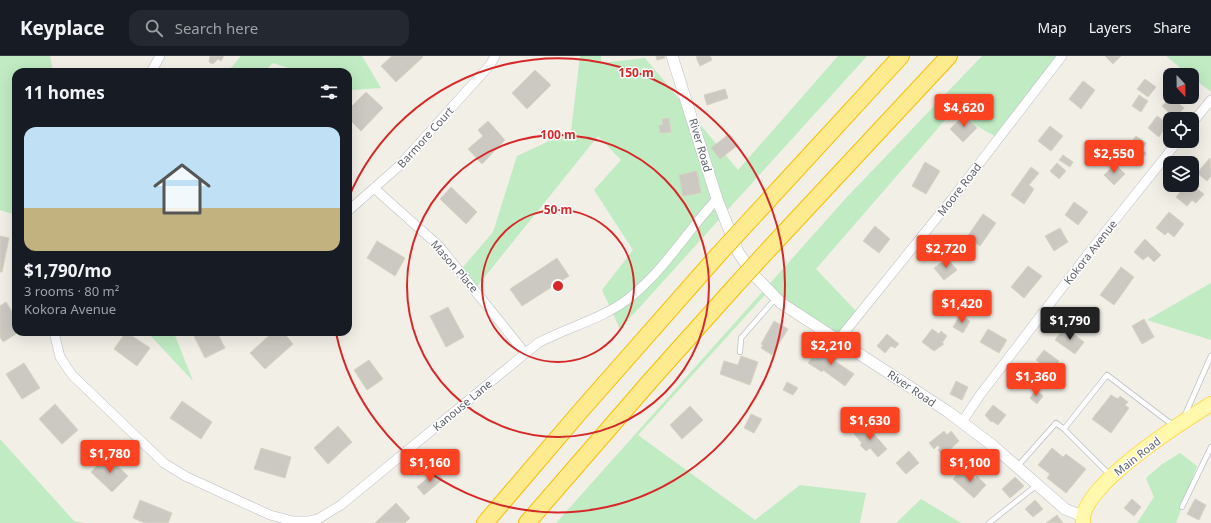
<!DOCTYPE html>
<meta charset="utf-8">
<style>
:root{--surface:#171b24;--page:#242831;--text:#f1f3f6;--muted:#9ea1a6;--line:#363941;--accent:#fb4322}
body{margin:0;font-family:"Noto Sans",sans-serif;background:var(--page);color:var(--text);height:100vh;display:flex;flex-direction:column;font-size:15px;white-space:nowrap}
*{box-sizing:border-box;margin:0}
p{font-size:13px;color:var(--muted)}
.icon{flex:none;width:22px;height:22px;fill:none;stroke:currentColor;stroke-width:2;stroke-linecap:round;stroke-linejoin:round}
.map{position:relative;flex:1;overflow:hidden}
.details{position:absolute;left:12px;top:12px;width:340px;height:268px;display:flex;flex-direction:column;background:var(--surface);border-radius:12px;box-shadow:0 4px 16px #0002}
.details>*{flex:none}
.needle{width:26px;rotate:158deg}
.controls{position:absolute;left:1163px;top:12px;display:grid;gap:8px}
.controls a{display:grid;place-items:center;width:36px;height:36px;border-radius:8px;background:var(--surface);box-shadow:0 4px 16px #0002;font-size:20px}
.price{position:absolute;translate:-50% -34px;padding:0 9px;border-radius:4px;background:var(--accent);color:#fff;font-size:13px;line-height:26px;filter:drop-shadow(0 1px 2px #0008)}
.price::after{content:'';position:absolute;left:50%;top:24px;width:12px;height:9px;margin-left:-6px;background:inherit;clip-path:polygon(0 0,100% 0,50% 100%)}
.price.on{background:#222;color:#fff}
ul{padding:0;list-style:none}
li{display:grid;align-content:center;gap:8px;height:212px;padding:0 12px}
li+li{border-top:1px solid var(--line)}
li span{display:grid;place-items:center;height:124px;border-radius:12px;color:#555}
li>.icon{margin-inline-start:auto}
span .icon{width:72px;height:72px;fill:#fffc;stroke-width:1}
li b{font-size:17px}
h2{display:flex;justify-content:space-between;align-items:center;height:48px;padding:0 12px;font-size:17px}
header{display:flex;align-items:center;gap:24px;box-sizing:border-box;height:56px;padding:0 20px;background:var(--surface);border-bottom:1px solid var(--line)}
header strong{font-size:19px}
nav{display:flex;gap:22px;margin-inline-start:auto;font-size:14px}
.search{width:280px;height:36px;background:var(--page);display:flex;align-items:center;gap:10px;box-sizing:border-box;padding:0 14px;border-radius:12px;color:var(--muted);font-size:15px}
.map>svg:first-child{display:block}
.green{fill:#c0ebc3}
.building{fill:#ccc9c2;stroke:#d7d2c3}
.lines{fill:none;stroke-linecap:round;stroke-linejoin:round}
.service-casing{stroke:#bdbfc6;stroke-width:6}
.minor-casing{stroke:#bdbfc6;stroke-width:10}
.tertiary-casing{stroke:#bdbfc6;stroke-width:12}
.primary-casing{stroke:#ffdc51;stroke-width:16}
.motorway-casing{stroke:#f7bd00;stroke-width:18}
.service{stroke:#fff;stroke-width:4.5}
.minor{stroke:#fff;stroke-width:9}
.tertiary{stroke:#fff;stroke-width:11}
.primary{stroke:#fff8ad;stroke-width:14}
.motorway{stroke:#ffeb8f;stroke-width:16}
.motorway-bridge-casing{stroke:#f7bd00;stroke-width:18;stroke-linecap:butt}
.motorway-bridge{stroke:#ffeb8f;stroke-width:16}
.ring{fill:none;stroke:#d62828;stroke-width:2}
.labels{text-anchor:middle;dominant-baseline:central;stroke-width:3;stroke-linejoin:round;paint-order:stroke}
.street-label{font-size:11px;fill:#5d6168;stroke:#fff}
.centre{fill:#d62828;stroke:#fff;stroke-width:2}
.ring-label{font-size:12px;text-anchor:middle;font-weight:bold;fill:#d62828;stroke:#fff;stroke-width:3;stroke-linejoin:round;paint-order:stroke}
</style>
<header>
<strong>Keyplace</strong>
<div class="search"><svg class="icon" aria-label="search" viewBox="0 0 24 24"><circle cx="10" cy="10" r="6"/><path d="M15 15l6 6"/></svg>Search here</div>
<nav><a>Map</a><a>Layers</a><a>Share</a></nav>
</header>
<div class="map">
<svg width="1211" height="467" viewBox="0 0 1211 467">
<rect width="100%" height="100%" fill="#f1efe6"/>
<path class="green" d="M0,0H50L52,10L51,16H16V159L0,154Z
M241,0H362L381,32L353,34L348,32V16H300L273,7L264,16H222L230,13Z
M580,0H601V7L645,2L738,114L838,0H867L620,273L602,234L633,194L594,134L621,104L598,80L475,233L458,217L493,176L517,100L571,75Z
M982,0H1064L998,82L952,56L816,213L856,255L834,285L765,239L638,379L755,464L800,429L866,437L860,467H556L847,141Z
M1166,0H1211V36L1192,21V19H1189Z
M1211,227V284L1147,264Z
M147,276H176L174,277L193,325Z
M0,383L74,465L84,467H0Z
M1180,397L1197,410L1176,467H1137L1154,441L1146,422L1161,409Z
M921,443L961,467H896Z"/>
<path class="building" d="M210,0H224L221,5L218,3L213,8L209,6Z
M392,0H422L423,1L396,26L381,10Z
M656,0H664L665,2L657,4Z
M698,0H710L712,4L700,10L696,1Z
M1105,0H1121L1113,8Z
M535,14L551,29L527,53L512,37Z
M1145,23L1156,31L1148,41L1137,33Z
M1083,25L1095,34L1081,53L1069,43Z
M725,33L728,42L707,49L704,39Z
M366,36L383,52L361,75L348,62V54Z
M1139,39L1148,45L1141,56L1132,50Z
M1171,41H1180L1182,43L1178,47L1184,52L1175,62L1162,50Z
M964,59L977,72L963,86L950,73Z
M1157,60L1168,68L1159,81L1148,72Z
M669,62L671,76L660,77L659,69H663L662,63Z
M488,65L505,84L482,108L468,93L483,80L478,74Z
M1050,70L1063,80L1051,95L1038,85Z
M729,78L738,89L720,103L711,92Z
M1136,80L1146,87L1142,94L1146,97L1137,110L1122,99Z
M1063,99L1073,106L1070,111L1059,104Z
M1210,102L1211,120L1207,125L1197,117Z
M925,106L940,115L926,138L912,130Z
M1057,107L1066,115L1059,123L1050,115Z
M1115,108L1125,118L1114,129L1104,119Z
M1031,111L1039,117L1029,129L1034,133L1024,148L1011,139Z
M697,115L701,137L683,140L679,119Z
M1186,129L1194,136L1197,133L1204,138L1196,147L1192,144L1187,150L1176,141Z
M451,131L477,156L466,168L440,143Z
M1074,146L1088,156L1078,169L1065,159Z
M1169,156L1184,168L1174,181L1168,176L1165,179L1156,172Z
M983,158L996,167L980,190L967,181Z
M875,170L890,183L879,197L863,185Z
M1060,172L1068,186L1054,195L1045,180Z
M0,180L9,182L2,216H0Z
M1145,183L1161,199L1154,206L1148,200L1143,204L1134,196Z
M377,185L405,202L395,220L367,202Z
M557,202L569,220L522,250L510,233Z
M947,202L957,214L944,224L934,212Z
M1028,210L1042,220L1024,242L1011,231Z
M1121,211L1134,221L1114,249L1100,239Z
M6,246L16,262V276H19L3,286L0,281V250Z
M448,251L464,281L446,291L430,260Z
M960,259L970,265L963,277L953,271Z
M1144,263L1154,281L1142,288L1132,270Z
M774,265L788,273L772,299L761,292L763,289L761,288Z
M1065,271L1084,286L1075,298L1055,284Z
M932,273L939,278L941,275L947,280L942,287L944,288L934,295L922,286Z
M988,273L1007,284L999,297L980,286Z
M126,276L150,292L137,310L114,293Z
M192,276H217L225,292L205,302Z
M273,276H283L293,288L265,313L250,297Z
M887,278L899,288L895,292L891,290L885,297L877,290Z
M820,291L837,303L835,305L854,318L845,330L823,314L822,316L808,307Z
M1044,294L1059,305L1052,315L1036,304Z
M741,300L758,306L750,329L720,318L724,305L738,309Z
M369,304L383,323L367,334L354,314Z
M24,307L40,332L22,343L6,318Z
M1034,308L1049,320L1042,329L1026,318Z
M956,325L968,331L962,344L950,338Z
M787,326L798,332L793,339L783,334Z
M1036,334L1043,340L1037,348L1030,342Z
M1111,339L1118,343L1120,340L1128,346L1125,349L1129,352L1111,377L1092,363Z
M182,345L212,366L201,383L170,362Z
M55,348L78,374L62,388L39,363Z
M993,349L1006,359L998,369L992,365L991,366L985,359Z
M690,350L703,364L682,383L670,369Z
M751,358L762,363L754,377L744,372Z
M865,368L887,393L878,401L870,392L866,395L860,389L862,387L854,378Z
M338,370L352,386L328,408L314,392Z
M944,375L947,379L951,375L959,385L943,400L938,394L940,392L938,389L934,393L929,387Z
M261,392L291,401L285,422L254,413Z
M1052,392L1063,401L1066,398L1086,413L1066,437L1047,422L1050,418L1038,409Z
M909,395L919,407L906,418L896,407Z
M107,400L128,420L112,436L91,416Z
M963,412L975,423L977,420L986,429L974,442L953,423Z
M436,415L443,423L424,439L417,431Z
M1015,421L1024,430L1010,442L1002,433Z
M1132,443L1141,451L1134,460L1124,452Z
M1195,443L1206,449L1199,464L1187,458Z
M140,444L172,457L168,467H145L133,462Z
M1035,444L1043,453L1033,461L1025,453Z
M396,447L410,462L405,467H375Z
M1057,459L1063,467H1046Z"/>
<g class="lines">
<defs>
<path id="service" d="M740,296L741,282L776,242
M1185,359L1211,300
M1017,411L1056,367L1064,373
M1110,419L1064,373L1107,319L1174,370
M1182,451L1211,391
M989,467L1037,429"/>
<path id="minor" d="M151,16L160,0
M1192,67L1211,44
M375,133L439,190L525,297
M348,155L399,110L490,9L495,0
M54,276L60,301L72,319L164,407L185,420L270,459L293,465H309L318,463L341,449L538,287C568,271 602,263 628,243C664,215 687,175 717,143
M839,283L952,143L1062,0
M962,366L980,339L1091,194L1178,85"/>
<path id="tertiary" d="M672,0L717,143L738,196L753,218L781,247L947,355L992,389L1065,453L1082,460"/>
<path id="primary" d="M1083,467C1078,431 1182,366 1211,348"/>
<path id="motorway" d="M752,162L901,0
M769,193L949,0
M485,467L578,358L718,199
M527,467L651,324L736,229"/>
</defs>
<use href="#service" class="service-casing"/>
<use href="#minor" class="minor-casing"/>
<use href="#tertiary" class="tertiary-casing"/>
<use href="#primary" class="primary-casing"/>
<use href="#motorway" class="motorway-casing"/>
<use href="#service" class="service"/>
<use href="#minor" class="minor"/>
<use href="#tertiary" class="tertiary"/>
<use href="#primary" class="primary"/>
<use href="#motorway" class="motorway"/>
<defs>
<path id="motorway-bridge" d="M718,199L752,162
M736,229L769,193"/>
</defs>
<use href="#motorway-bridge" class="motorway-bridge-casing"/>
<use href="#motorway-bridge" class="motorway-bridge"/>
</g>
<g class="ring">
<circle cx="558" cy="230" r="76"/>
<circle cx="558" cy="230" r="151"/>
<path d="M348 143A227 227 0 1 1 336 277"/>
</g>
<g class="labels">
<g class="street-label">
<text transform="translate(425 81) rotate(-48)">Barmore Court</text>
<text transform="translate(701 89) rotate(74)">River Road</text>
<text transform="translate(959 133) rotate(-52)">Moore Road</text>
<text transform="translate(1090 196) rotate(-52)">Kokora Avenue</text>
<text transform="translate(455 210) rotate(49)">Mason Place</text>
<text transform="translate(912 332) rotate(34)">River Road</text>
<text transform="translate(462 349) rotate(-40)">Kanouse Lane</text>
<text transform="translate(1137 400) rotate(-38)">Main Road</text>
</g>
</g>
<circle cx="558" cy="230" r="6" class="centre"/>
<g class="ring-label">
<text x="636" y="21">150 m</text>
<text x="558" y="83">100 m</text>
<text x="558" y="158">50 m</text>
</g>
</svg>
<div class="controls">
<a><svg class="needle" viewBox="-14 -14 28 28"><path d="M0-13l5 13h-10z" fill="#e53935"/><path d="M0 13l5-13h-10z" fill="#9ea1a6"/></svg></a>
<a><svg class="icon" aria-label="locate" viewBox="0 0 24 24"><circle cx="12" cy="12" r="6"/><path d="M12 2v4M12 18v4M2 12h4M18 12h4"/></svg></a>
<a><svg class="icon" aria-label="layers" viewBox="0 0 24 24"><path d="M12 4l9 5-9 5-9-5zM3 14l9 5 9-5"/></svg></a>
</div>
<b class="price" style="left:964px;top:72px">$4,620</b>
<b class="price" style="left:1114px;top:118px">$2,550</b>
<b class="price" style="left:946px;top:213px">$2,720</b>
<b class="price" style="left:962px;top:268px">$1,420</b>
<b class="price on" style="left:1070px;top:285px">$1,790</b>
<b class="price" style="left:831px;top:310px">$2,210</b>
<b class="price" style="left:1036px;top:341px">$1,360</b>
<b class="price" style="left:870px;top:385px">$1,630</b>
<b class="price" style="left:110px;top:418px">$1,780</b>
<b class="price" style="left:430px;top:427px">$1,160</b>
<b class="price" style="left:970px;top:427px">$1,100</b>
<section class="details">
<h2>11 homes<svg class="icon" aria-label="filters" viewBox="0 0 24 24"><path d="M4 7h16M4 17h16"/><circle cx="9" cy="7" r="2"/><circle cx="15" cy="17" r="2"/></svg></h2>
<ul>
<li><span style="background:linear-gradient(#bfe0f5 65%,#c2b280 0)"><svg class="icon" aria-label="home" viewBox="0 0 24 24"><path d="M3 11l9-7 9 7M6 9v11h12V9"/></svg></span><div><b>$1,790/mo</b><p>3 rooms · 80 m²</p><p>Kokora Avenue</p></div></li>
</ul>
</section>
</div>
